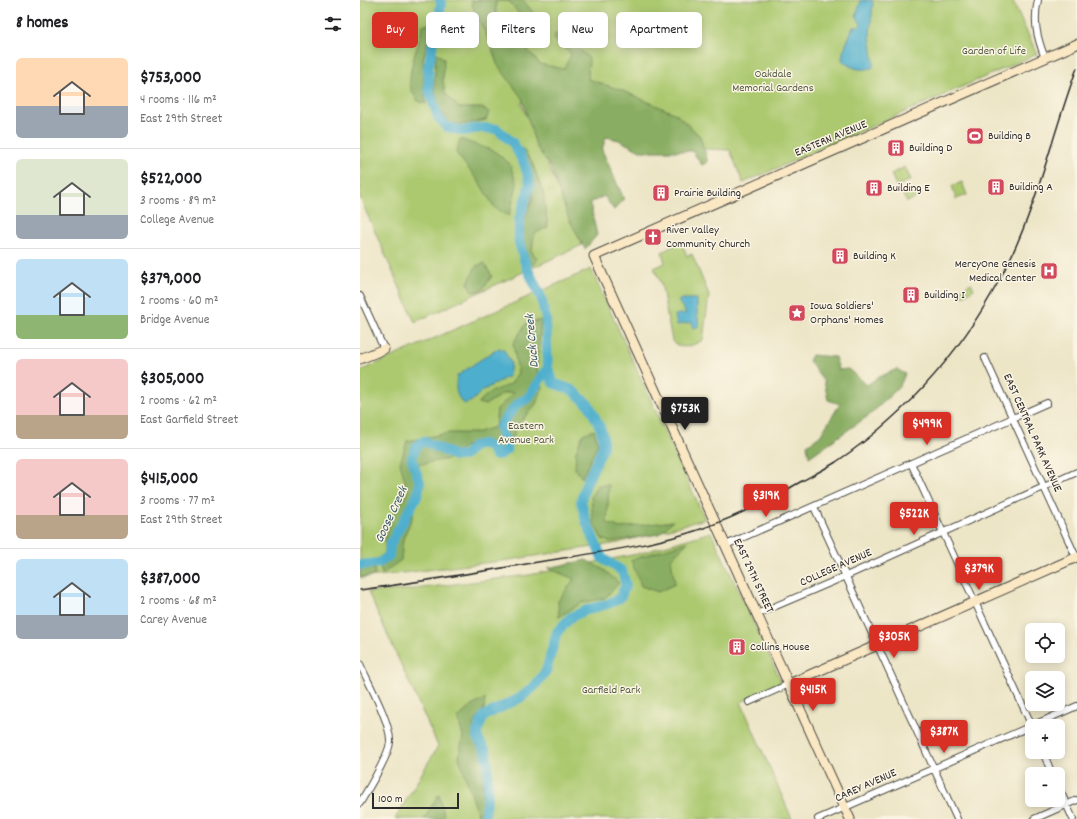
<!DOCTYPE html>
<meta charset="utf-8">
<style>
:root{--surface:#fff;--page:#f2f2f2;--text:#202124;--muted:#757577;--line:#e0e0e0;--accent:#d93025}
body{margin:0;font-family:Dekko,sans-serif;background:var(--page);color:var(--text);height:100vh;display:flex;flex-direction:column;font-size:15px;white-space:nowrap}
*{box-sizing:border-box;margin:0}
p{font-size:13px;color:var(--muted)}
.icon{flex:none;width:22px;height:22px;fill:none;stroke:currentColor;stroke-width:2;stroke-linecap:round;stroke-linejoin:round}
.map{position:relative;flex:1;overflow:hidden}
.panel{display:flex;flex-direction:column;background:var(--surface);width:360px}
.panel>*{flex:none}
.guide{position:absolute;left:12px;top:12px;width:380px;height:36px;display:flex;gap:8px}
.controls{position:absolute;left:665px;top:623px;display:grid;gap:8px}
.controls a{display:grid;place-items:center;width:40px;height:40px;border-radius:6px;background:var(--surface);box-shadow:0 2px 10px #0003;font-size:20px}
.scale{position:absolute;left:12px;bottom:10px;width:87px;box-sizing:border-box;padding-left:4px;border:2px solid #2b2b2b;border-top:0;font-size:11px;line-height:14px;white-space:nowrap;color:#2b2b2b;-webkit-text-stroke:3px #fcf5e5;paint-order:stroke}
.price{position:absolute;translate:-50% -34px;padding:0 9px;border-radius:4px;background:var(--accent);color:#fff;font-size:13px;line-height:26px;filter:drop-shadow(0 1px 2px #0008)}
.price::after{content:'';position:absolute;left:50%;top:24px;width:12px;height:9px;margin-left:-6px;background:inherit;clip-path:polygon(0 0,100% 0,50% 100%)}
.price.current{background:#222;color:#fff}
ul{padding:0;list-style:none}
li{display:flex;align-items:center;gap:12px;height:100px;padding:0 16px}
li+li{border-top:1px solid var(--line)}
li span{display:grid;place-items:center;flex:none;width:112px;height:80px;border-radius:6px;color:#555}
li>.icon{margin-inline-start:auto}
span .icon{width:48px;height:48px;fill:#fffc;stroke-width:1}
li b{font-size:17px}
h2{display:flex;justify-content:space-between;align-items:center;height:48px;padding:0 16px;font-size:17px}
.chip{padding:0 14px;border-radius:6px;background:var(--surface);box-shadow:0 2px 10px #0003;font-size:14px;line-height:36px}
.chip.current{background:var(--accent);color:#fff}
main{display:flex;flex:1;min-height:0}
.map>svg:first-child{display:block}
.green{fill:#acc970;stroke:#6c7a4e}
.forest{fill:#89ad62;stroke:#5a6c46}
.water{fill:#4eafcd;stroke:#3c6d7c}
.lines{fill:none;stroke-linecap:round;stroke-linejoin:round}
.river{stroke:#4eafcd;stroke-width:10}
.street-casing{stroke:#484742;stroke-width:8}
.secondary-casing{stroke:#484742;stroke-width:11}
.street{stroke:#fff;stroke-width:6}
.secondary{stroke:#fae7c3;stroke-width:9}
.rail{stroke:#2b2b2b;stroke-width:1.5}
.labels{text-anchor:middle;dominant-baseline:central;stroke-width:3;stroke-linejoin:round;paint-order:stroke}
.park-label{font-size:12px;fill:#525a40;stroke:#fcf5e5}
.poi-label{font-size:12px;fill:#2b2b2b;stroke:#fcf5e5;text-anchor:start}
.street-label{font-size:12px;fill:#2b2b2b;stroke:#fcf5e5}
.water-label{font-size:13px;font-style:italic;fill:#375964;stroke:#fcf5e5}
</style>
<main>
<section class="panel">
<h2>8 homes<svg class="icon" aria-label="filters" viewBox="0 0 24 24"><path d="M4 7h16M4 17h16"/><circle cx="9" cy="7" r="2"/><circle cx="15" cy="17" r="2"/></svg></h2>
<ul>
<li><span style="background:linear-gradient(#ffd9b3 60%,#9aa5b1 0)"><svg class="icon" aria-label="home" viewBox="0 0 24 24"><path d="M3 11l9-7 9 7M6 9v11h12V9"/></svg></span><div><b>$753,000</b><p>4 rooms · 116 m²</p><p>East 29th Street</p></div></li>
<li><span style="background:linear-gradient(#dfe7d0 70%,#9aa5b1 0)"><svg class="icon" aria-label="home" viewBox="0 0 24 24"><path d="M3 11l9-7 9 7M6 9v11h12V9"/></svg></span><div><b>$522,000</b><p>3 rooms · 89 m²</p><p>College Avenue</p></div></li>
<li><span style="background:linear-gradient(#bfe0f5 70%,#8fb573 0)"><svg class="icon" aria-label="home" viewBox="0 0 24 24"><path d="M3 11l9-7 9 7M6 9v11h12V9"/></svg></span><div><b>$379,000</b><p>2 rooms · 60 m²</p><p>Bridge Avenue</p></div></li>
<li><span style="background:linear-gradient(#f6c9c9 70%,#b9a48a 0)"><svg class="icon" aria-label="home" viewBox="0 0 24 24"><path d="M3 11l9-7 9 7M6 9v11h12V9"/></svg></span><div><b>$305,000</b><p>2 rooms · 62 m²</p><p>East Garfield Street</p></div></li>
<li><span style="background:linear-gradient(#f6c9c9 70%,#b9a48a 0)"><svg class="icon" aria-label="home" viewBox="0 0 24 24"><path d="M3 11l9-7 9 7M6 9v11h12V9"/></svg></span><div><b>$415,000</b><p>3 rooms · 77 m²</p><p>East 29th Street</p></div></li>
<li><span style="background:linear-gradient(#bfe0f5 70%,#9aa5b1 0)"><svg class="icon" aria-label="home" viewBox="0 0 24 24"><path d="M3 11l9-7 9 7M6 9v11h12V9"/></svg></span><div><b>$387,000</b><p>2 rooms · 68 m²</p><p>Carey Avenue</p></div></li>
</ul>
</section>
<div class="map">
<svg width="717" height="819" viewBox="0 0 717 819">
<rect width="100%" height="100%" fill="#fcf5e5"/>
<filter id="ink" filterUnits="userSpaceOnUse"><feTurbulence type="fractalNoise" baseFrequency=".025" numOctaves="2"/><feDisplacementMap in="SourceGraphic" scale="8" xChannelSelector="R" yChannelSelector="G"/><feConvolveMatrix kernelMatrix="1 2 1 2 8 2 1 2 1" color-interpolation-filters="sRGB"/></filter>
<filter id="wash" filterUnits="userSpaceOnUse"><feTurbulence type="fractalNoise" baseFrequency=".012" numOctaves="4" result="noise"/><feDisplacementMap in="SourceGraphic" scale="16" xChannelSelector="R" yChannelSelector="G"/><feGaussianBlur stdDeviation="0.9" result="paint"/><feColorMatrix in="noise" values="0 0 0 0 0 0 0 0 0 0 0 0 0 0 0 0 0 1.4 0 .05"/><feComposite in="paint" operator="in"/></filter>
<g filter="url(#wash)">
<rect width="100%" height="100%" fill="#ece5c6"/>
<path class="green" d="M0,0H652L677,54L383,183L370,150L300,147L190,91L161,103L222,245L55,322L0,198Z
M545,167L551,180L536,186L531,174Z
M602,182L607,195L596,199L592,186Z
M555,190L558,197L547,202L543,195Z
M319,243V245L322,244L327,256L332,254L349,295L343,340C333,345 321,352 312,341L301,283L294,268L305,263L302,252Z
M231,269L345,519L258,543L149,560L1,578L0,576V371Z
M611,283L614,289L602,297L598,291Z
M351,532L422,683L381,702L432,819H35L78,746L8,592L46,590L169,575L278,554Z"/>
<path class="forest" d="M111,0H163L175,15L174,22L162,18L149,1H136V15L152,31L180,64L204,69L211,54L194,39L195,33L208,39L229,58L228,79L261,90L316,114L340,136L348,162L342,165L332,151H280L259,140L246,137L242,150L264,199L254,210L244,196L230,203L237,235L225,249L208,217L191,168L176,146L162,98L137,64L131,45L113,8Z
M73,24L63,59L64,87L66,104L57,100C54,95 50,87 50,82C50,63 59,44 63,25Z
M76,52L84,59L83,80L85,93L99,108H122L129,112L126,120L106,124H89L79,108L74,86Z
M100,139L134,151L150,164L157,185L149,216L135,208L119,182L96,153Z
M162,148L172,162L183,192L188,227L174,234L172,252L178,260L172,265L163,249V224L172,199V176L162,154Z
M124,263L132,276L122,290L112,292L108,283L116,266Z
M181,320L177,370L183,387L176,404L157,426L147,454L118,442L104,447L89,459L50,466L56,482L53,515L43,539L41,560L22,574L17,559L25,553V539L31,517L48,492L40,463L47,441L89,433H115L135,427L137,409L154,393H144L125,405L118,403L130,392L151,384L158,373L153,343L166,324Z
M452,355L475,357L479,370L488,369L507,385L517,378L537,369L545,374L540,386L511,414L449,457L447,445L460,436L480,404L468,400L464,381L449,361Z
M234,430L238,444L222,478L215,469L216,451L223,434Z
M238,485H249L247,523L260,528L313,521L299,534L249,542L242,539L233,522L231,496Z
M328,542L311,559L315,584L298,592L281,586L271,560Z
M226,560L244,570L259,583L245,598L221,603L199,617L198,601L214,579L188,568Z
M14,567L15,575L0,577V569Z
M125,699L124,709L113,725L115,742L124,756L122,808L118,815L99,757L103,736L98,718L111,706Z
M79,794L84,815L81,819H64Z"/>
<path class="water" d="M501,0H512L513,3L510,35L514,64L512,68C501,71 491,69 482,60L483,52L493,27H498L501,24L496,16Z
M323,299H337V310L339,327L333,328L332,322L317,325L315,315L326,313L318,301Z
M139,348L144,350L151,363L149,376L122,391L112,401L105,404C95,398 95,386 97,376L117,362Z"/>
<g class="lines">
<path class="river" d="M80,0L81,5L68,68L69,90L78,117L87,127L103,131L119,128L137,129L153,143L165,165L170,184L159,220V242L166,266L181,297L186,319L188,368L193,383L212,390L229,405L240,427L243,437V448L226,484L221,501L226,521L242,558L262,571L266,585L260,598L248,604L229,609L211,617L197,632L186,671L174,687L160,698L124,716L117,732L118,739L126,751L128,767V790L125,815L123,819
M0,565L19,563L29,556L30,545L58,494L60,482L54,466L52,458L57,445L64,441L95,456H104L114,446L124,444L131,448L135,455L141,454L147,449L146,441L142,435L140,427L143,422L157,404L168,398L188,368"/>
</g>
</g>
<g filter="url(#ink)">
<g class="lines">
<defs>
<path id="street" d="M678,0C673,21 677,38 685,58
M0,296L24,349
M625,358L716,557
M551,463L672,726
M454,507L597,819
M366,545L687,403
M397,614L486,576L717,472
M0,664C8,682 31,723 30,742C29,756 8,789 0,803
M389,702L429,684
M683,752L692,774
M698,786L713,819
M458,819L717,706
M674,819L717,800"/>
<path id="secondary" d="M0,359L24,349
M429,684L717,557
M490,819L234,256L717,44"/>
</defs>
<use href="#street" class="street-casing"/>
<use href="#secondary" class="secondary-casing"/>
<use href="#street" class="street"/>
<use href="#secondary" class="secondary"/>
<path class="rail" d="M0,590C60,582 119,572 178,562C233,553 288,547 341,529C376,517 410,500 442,481C453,475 465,469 476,462C551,411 609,343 649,261C679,200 693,132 717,68"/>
</g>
</g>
<defs>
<symbol id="stadium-square" viewBox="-11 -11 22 22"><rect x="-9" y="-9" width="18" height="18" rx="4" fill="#d1495b" stroke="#fcf5e5"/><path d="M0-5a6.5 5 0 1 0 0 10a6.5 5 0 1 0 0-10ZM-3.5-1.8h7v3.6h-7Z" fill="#fff"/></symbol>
<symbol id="building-square" viewBox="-11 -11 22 22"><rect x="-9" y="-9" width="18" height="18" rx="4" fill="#d1495b" stroke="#fcf5e5"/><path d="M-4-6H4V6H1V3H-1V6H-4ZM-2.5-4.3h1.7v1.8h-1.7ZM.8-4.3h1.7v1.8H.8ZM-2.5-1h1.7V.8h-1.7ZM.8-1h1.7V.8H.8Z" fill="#fff"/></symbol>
<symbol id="church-square" viewBox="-11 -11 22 22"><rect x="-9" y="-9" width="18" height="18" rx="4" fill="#d1495b" stroke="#fcf5e5"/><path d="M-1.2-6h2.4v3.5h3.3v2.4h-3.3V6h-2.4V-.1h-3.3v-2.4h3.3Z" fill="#fff"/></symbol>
<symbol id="hospital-square" viewBox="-11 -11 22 22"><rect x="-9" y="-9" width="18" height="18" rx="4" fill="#d1495b" stroke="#fcf5e5"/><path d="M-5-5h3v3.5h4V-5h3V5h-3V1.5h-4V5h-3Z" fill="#fff"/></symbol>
<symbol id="sight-square" viewBox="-11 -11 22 22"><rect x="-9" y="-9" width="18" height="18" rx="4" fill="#d1495b" stroke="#fcf5e5"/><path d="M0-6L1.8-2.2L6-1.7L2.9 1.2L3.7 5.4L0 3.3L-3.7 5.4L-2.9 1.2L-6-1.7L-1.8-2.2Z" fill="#fff"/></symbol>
</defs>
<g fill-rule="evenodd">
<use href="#stadium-square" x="605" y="126" width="20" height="20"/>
<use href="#building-square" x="526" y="138" width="20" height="20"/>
<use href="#building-square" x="626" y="177" width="20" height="20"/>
<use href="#building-square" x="504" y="178" width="20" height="20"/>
<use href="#building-square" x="291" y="183" width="20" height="20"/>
<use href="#church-square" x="283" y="227" width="20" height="20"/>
<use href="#building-square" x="470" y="246" width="20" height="20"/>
<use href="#hospital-square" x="679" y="261" width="20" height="20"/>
<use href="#building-square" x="541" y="285" width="20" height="20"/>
<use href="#sight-square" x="427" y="303" width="20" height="20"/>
<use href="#building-square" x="367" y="637" width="20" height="20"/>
</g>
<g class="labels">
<g class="park-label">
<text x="634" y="51">Garden of Life</text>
<text x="413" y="74">Oakdale<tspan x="413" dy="14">Memorial Gardens</tspan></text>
<text x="166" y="426">Eastern<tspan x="166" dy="14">Avenue Park</tspan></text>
<text x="251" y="690">Garfield Park</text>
</g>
<g class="poi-label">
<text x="628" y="136">Building B</text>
<text x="549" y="148">Building D</text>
<text x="649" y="187">Building A</text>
<text x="527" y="188">Building E</text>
<text x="314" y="193">Prairie Building</text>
<text x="306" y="230">River Valley<tspan x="306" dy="14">Community Church</tspan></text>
<text x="493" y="256">Building K</text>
<text x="676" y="264" text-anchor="end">MercyOne Genesis<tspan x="676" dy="14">Medical Center</tspan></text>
<text x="564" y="295">Building I</text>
<text x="450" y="306">Iowa Soldiers'<tspan x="450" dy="14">Orphans' Homes</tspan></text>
<text x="390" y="647">Collins House</text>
</g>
<g class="street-label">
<text transform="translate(471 139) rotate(-23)">EASTERN AVENUE</text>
<text transform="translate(672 433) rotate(66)">EAST CENTRAL PARK AVENUE</text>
<text transform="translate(476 568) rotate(-24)">COLLEGE AVENUE</text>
<text transform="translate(393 576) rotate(65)">EAST 29TH STREET</text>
<text transform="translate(506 786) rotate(-24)">CAREY AVENUE</text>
</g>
<g class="water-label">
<text transform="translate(173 341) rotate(-95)">Duck Creek</text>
<text transform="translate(32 515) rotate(-65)">Goose Creek</text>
</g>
</g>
</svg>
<div class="controls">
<a><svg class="icon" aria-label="locate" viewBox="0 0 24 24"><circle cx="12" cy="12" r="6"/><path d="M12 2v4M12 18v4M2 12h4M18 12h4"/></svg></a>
<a><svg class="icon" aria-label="layers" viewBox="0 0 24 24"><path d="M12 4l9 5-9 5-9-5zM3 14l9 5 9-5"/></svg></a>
<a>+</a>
<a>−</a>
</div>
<div class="scale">100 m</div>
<b class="price current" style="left:325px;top:431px">$753K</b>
<b class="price" style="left:567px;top:446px">$499K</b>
<b class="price" style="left:406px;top:518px">$319K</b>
<b class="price" style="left:554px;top:536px">$522K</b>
<b class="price" style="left:619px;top:591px">$379K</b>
<b class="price" style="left:534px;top:659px">$305K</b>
<b class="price" style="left:453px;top:712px">$415K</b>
<b class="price" style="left:584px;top:754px">$387K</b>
<div class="guide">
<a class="chip current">Buy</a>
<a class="chip">Rent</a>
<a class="chip">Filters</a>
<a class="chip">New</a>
<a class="chip">Apartment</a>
</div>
</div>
</main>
